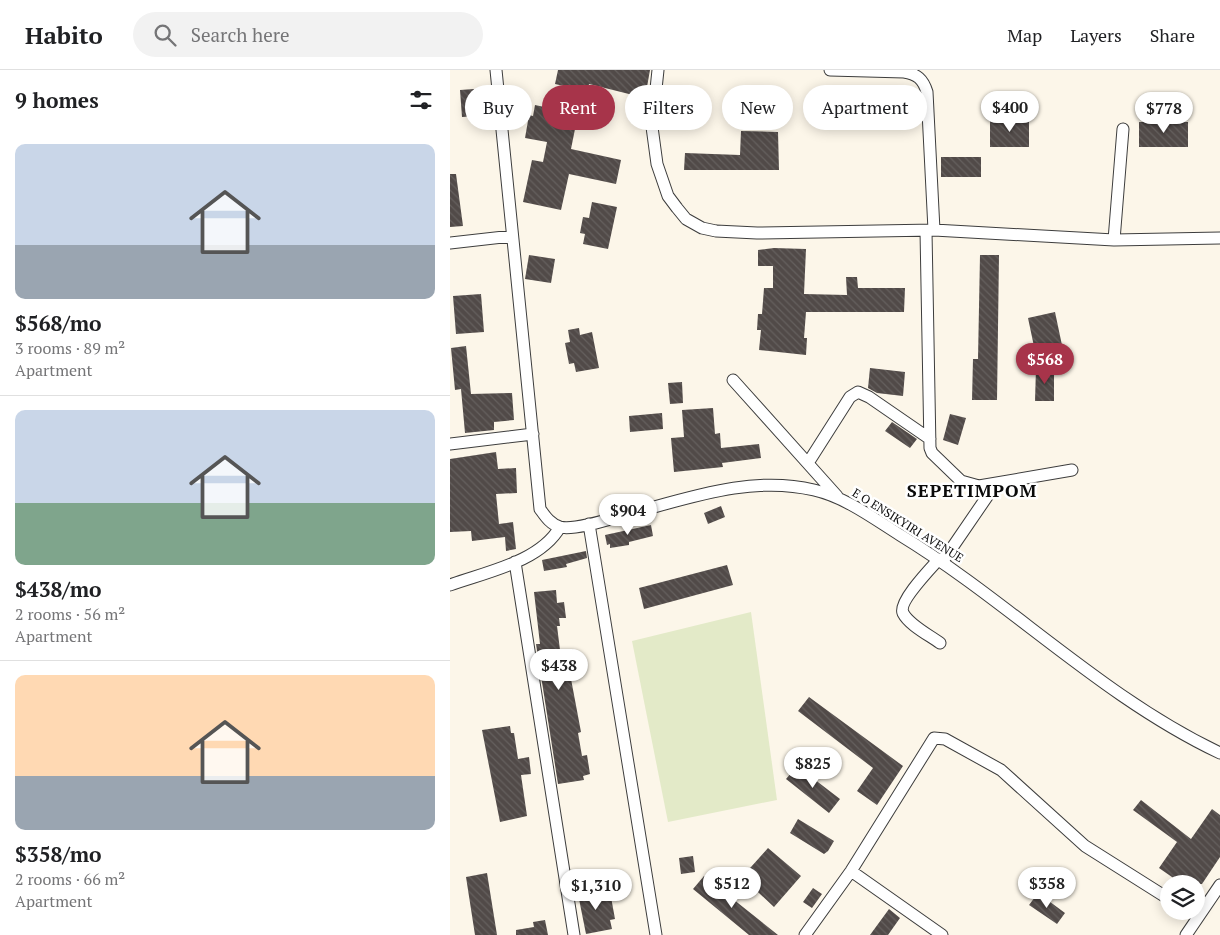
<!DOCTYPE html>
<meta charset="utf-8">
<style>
:root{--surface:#fff;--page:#f2f2f2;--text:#202124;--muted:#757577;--line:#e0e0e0;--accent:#a7344a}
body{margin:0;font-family:"PT Serif",serif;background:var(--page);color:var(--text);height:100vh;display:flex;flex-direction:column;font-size:19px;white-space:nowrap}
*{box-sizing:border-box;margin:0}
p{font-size:16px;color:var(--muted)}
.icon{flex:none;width:28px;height:28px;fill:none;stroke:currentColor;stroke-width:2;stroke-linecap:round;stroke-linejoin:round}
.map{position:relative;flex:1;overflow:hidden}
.panel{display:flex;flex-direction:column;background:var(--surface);width:450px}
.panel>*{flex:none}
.top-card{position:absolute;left:15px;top:15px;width:475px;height:45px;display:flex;gap:10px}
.fabs{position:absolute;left:710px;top:805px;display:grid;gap:10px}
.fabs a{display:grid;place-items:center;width:45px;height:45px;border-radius:50%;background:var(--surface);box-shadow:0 2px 12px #0003;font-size:25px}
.price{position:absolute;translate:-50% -42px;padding:0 11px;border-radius:18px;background:#fff;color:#222;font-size:16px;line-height:32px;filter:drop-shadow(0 1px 2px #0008)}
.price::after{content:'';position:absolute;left:50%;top:30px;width:15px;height:11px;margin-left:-8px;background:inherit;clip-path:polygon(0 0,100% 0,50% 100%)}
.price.on{background:var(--accent);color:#fff}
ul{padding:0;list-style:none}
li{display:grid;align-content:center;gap:10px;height:265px;padding:0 15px}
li+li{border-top:1px solid var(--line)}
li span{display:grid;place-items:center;height:155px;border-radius:10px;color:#555}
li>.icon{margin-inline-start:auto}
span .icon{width:90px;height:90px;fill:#fffc;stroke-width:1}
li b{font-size:21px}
h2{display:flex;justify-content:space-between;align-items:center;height:60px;padding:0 15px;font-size:21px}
.chip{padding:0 18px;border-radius:22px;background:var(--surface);box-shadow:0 2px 12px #0003;font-size:18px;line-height:45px}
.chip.on{background:var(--accent);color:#fff}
header{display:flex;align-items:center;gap:30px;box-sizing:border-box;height:70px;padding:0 25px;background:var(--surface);border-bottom:1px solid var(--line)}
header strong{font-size:24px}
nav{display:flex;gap:28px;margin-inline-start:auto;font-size:18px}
.search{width:350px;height:45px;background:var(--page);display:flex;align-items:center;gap:12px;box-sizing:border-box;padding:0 18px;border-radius:28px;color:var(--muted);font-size:19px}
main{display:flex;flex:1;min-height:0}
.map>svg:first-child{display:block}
.pitch{fill:#e3eac8}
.building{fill:url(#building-back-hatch)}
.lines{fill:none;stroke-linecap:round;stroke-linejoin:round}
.minor-casing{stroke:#3d3d3d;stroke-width:13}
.minor{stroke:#fff;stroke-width:11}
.labels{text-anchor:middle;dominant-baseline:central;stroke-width:5;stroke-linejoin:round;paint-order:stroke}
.street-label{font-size:12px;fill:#0a0a0a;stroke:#fff}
.district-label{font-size:18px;font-weight:bold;letter-spacing:1px;fill:#0a0a0a;stroke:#fff}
</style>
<header>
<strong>Habito</strong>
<div class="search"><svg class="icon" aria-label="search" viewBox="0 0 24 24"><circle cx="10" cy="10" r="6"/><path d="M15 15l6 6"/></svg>Search here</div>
<nav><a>Map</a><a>Layers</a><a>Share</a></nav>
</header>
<main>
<section class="panel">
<h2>9 homes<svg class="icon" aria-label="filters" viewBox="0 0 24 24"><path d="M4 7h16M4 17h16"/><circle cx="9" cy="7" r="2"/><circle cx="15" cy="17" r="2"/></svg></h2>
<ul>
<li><span style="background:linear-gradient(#c9d6e8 65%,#9aa5b1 0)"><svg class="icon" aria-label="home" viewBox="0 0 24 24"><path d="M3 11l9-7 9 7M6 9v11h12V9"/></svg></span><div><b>$568/mo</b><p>3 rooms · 89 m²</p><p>Apartment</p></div></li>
<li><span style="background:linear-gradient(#c9d6e8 60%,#7fa58c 0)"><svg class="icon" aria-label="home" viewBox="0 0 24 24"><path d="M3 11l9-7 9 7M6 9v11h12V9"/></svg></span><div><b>$438/mo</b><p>2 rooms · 56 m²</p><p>Apartment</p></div></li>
<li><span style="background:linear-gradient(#ffd9b3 65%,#9aa5b1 0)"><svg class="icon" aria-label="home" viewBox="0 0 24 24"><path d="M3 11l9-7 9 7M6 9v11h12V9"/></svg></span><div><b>$358/mo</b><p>2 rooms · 66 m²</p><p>Apartment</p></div></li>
</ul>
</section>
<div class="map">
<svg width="770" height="865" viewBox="0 0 770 865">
<defs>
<pattern id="building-back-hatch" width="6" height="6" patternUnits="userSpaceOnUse" patternTransform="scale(1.25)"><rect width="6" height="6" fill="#514a48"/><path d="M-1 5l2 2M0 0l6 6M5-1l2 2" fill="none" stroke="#65605e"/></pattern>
</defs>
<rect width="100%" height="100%" fill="#fcf6e9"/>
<path class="pitch" d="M301,542L327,730L218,752L182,571Z"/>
<path class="building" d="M108,0H200L195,28L139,14L138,19L126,16L120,42L128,44L121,79L171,90L166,114L119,104L111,140L73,132L82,90L93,92L97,72L75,68L79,45L83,46L85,35L108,40L114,16L105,14Z
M24,19L27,46L12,47L10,20Z
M540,49H579V77H540Z
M689,52H738V77H689Z
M291,61L328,62L329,100H234L235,83L290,85Z
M491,87H531V107H491Z
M0,104H6L13,156L0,157Z
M142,132L167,137L158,179L133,174L135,164L130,163L133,147L139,148Z
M324,178L356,179L354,224L397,225L396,207H407L408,218H455L454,242H356L354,268H357L356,285L309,280L311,260H307L308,244H312L314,218H323V196H308V180Z
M79,185L105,189L101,213L75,209Z
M530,185H549L547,330H522L523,289H528Z
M31,224L34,262L6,264L3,226Z
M605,242L613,280L586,286L578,248Z
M129,258L130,265L142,262L149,298L126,302L124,293L119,294L115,273L120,272L118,260Z
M16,276L21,324L62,323L64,350L44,352V360L15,363L11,319L5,320L1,278Z
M420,298L455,302L453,326L427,323L418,318Z
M586,298L604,299V331H585Z
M232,312L233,333L220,334L218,313Z
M263,338L265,364L270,363L271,378L309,374L311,388L272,393L273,397L224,402L221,368L234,367L232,340Z
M212,343L213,359L180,362L179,346Z
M500,344L516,348L508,375L493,370Z
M442,352L467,369L460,378L435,361Z
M46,382L48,399L66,398L67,423L46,424L49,454L63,452L66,479L56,481L55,467L22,471L21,461L0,462V389Z
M271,436L275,447L258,454L254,443Z
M201,455L203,466L179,472V475L160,478V474L157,475L155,465Z
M136,481L137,488L116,494L117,497L94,501L92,490Z
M277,495L283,515L194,539L189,518Z
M106,520L107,533L114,532L116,548H109L110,556H107L110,580L123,579L125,592L118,593L131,662L128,663L132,686L137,685L140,704L133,706L134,710L108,714L86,574H90L84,522Z
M359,627L453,696L427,735L407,721L423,698L348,641Z
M60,656L61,663H64L68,689L79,687L81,704L71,705L77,746L50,752L32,660Z
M347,696L390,729L379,743L336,709Z
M691,730L741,769L762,739L770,745V787L752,814H732L709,798L727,772L683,740Z
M348,749L384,771L378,781L374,784L340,763Z
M318,778L351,806L324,837L292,807Z
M243,786L245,802L231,804L229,788Z
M37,803L47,865H25L16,807Z
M254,806L328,865H299L243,819Z
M363,818L372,824L362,838L353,832Z
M154,819L156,828L161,827L165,849L160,850L162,859L136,864L128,824Z
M588,823L615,843L607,854L579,835Z
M439,839L450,848L438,865H420Z
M95,850L98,865H66V860L84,857L83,852Z"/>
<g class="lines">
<defs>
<path id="minor" d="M46,0L90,439C95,446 100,454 110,457C122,460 154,451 167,447C231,431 298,404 364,420C395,427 423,448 450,465C560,532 652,627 770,683
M208,0L202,57L207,94L218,126L227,138L236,149L252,158L266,161L307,163L484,160L664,170L770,168
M380,0L454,2C467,4 473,9 477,22L484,160
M476,161L480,378L482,383L511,411L529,416L622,400
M664,170L673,59
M0,173L62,166
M283,310L387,426
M0,374L83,364
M358,393L400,327L408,322L419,327L480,369
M139,454L206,865
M489,489C481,498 448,532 453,543C459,555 479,565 490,573
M493,491L545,415
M65,492L124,865
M0,515C36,502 90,492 110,457
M401,801L492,865
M355,865L401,801L484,668L495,669L551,700L635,776L719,829
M736,865L770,815"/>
</defs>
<use href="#minor" class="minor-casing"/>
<use href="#minor" class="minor"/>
</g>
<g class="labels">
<g class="street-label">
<text transform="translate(458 455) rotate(32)">E O ENSIKYIRI AVENUE</text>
</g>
<g class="district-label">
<text x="522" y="420">SEPETIMPOM</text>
</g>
</g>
</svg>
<div class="fabs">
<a><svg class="icon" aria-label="layers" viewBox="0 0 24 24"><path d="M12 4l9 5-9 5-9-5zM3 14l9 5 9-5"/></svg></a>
</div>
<b class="price" style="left:560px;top:63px">$400</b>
<b class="price" style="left:714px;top:64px">$778</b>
<b class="price on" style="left:595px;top:315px">$568</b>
<b class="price" style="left:178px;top:466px">$904</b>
<b class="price" style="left:109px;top:621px">$438</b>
<b class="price" style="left:363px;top:719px">$825</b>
<b class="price" style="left:282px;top:839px">$512</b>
<b class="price" style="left:597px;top:839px">$358</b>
<b class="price" style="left:146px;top:841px">$1,310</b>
<div class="top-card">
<a class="chip">Buy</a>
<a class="chip on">Rent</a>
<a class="chip">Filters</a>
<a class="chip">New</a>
<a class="chip">Apartment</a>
</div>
</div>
</main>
